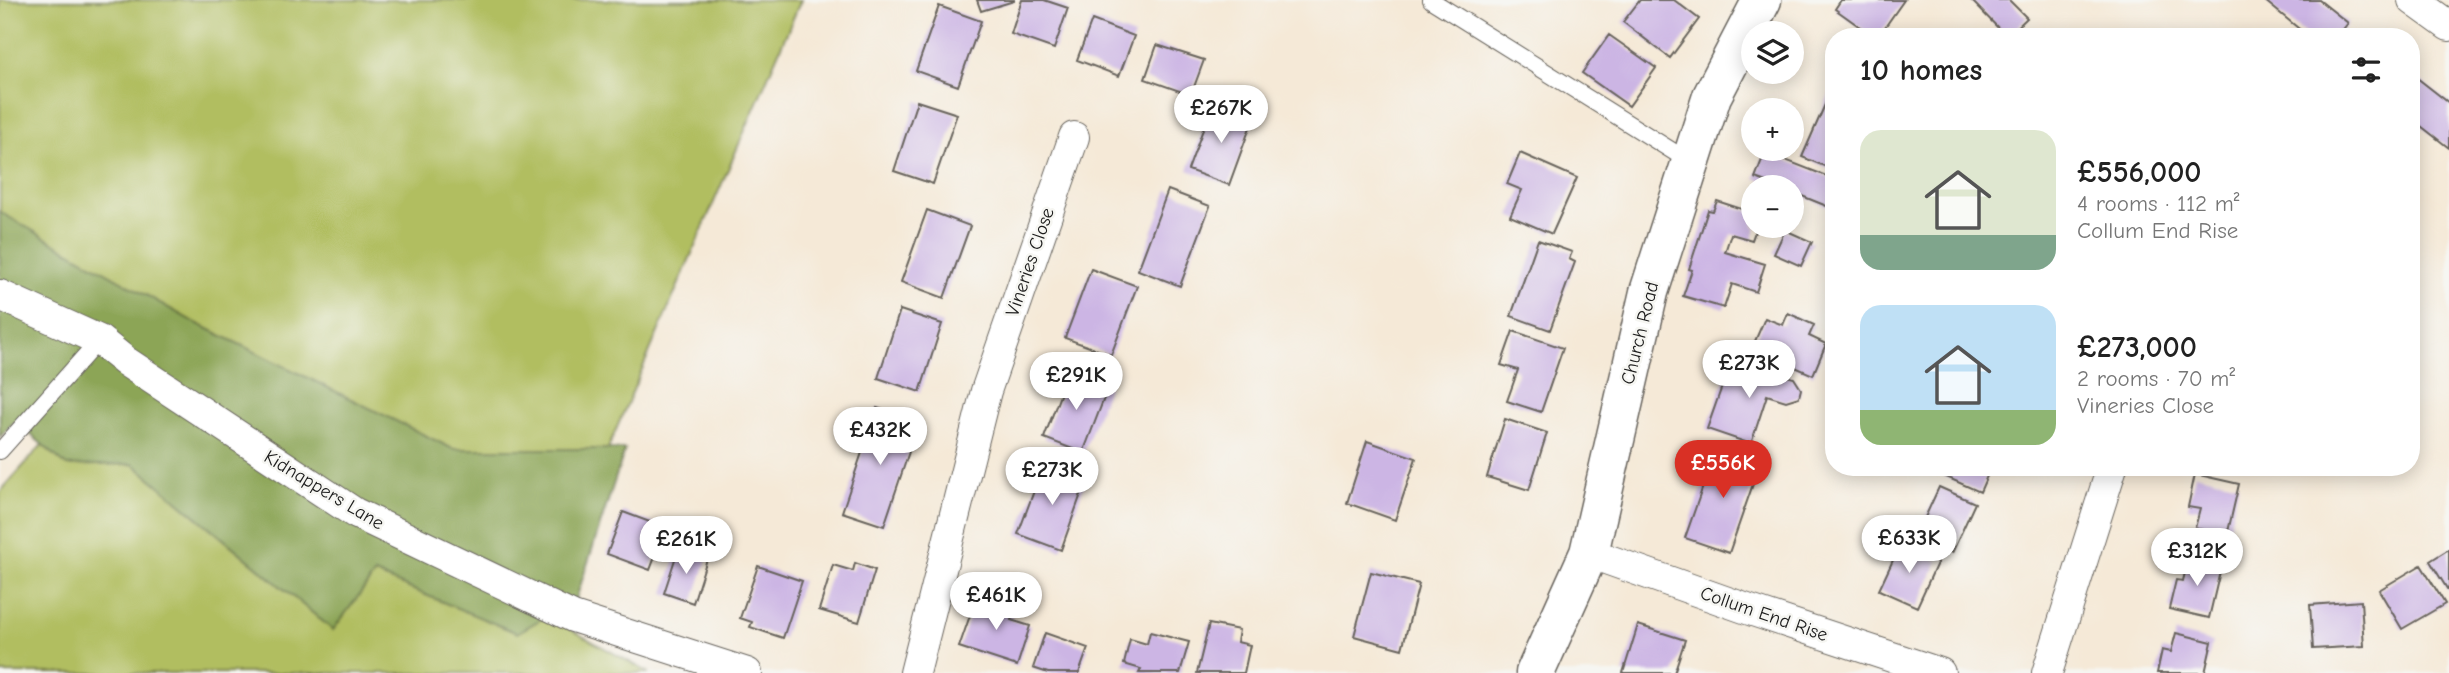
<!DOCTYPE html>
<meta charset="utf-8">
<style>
:root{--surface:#fff;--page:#f2f2f2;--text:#222;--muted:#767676;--accent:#d93025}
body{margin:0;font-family:"Comic Neue",sans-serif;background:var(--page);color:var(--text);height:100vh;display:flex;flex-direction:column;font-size:26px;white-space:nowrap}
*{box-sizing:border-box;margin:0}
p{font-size:23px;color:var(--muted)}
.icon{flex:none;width:38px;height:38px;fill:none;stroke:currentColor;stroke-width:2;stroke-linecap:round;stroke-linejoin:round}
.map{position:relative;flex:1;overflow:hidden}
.side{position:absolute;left:1825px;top:28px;width:595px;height:448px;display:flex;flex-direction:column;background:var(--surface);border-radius:28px;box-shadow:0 4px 18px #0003}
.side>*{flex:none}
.controls{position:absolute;left:1741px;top:21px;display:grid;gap:14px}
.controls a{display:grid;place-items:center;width:63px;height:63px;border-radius:50%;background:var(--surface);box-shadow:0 4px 18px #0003;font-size:35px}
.price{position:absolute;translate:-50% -60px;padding:0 16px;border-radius:24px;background:#fff;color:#222;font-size:23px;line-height:46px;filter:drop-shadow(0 2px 4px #0008)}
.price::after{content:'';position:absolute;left:50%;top:42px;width:21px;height:16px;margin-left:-10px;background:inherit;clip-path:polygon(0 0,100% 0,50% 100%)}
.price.on{background:var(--accent);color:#fff}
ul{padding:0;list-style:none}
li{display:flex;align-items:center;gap:21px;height:175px;padding:0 35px}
li span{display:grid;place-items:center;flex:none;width:196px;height:140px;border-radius:21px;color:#555}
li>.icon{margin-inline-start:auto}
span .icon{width:84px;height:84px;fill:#fffc;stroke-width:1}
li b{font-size:30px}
h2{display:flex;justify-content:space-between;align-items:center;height:84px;padding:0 35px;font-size:30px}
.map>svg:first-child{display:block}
.green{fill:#b1be60;stroke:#666d3e;stroke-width:2}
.forest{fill:#8ca556;stroke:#546039;stroke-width:2}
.building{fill:#ccb5e4}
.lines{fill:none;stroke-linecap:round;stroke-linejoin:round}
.service-casing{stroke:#68645d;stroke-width:18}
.minor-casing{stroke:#68645d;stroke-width:32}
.tertiary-casing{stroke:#68645d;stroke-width:41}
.service{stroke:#fff;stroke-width:16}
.minor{stroke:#fff;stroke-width:30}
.tertiary{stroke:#fff;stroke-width:38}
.labels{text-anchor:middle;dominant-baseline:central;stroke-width:5;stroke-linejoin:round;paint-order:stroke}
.street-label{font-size:19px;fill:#1c1c1c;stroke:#f6f6f2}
</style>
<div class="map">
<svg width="2449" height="673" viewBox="0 0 2449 673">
<rect width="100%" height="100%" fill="#f6f6f2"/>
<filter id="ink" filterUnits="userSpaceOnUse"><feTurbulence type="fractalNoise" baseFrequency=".0143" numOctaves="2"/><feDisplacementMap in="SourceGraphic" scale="14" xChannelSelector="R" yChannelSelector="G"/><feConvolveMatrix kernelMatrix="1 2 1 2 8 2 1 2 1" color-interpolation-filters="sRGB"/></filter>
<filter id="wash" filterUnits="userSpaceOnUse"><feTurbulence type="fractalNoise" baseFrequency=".00686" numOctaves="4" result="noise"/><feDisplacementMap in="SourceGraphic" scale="28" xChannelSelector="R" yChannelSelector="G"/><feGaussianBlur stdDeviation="1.57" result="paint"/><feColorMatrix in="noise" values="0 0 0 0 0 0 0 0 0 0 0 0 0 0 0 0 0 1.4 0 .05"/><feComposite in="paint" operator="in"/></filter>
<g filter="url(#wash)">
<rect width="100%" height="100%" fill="#f5e9d7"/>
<path class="green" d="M0,0H801L560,560L0,375Z
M106,373L648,672V673H0V492Z"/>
<path class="forest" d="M0,212L192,321L453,449H625L576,599L517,633L375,574L333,630L133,464L67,466L15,421L0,437Z"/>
<g id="blocks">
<path class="building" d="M977,0H1014V1L981,11Z
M1022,0H1044L1068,8L1054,49L1011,34Z
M1640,0H1674L1699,19L1670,58L1623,22Z
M1841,0H1904L1878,37H1874L1835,9Z
M1971,0H2009L2027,18L2007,37Z
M2264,0H2319L2348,23L2337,37H2309Z
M939,6L981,21L958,86L916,71Z
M1092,20L1134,36L1119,76L1077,60Z
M1609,35L1656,68L1629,106L1582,73Z
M1157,45L1204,60L1191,95L1145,79Z
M2412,74L2449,103V148L2412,119Z
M1834,84V170L1802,157Z
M917,101L957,114L933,184L894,171Z
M1212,105L1253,119L1229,185L1188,170Z
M1765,152L1834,179V209L1792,192V187H1780L1755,178Z
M1520,153L1577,178L1552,234L1510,216L1522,190L1507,184Z
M1168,190L1210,206L1180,286L1138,270Z
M1717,201L1754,213V226H1757L1752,240L1731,234L1725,252L1765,264L1756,292L1732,284L1724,308L1683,296L1692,270L1689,269L1708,210L1713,211Z
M927,210L970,226L944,298L901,282Z
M1785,230L1812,242L1801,266L1774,254Z
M1538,240L1572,252L1569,259L1575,262L1550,330L1511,316Z
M1091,269L1137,286L1111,355L1065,338Z
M900,310L942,324L920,392L878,378Z
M1788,313L1814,325L1809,336L1826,344L1813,375L1752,348L1765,318L1783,325Z
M1513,331L1563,348L1541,412L1507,401L1518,370L1501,365Z
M1750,359L1776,368L1775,372L1794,378L1801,389L1799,397L1786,401L1767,395L1751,444L1707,429L1726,375L1743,381Z
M1069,371L1109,385L1083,453L1044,438Z
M877,408L919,422L884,526L842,512Z
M1505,419L1547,433L1529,490L1487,477Z
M1367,441L1416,458L1395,520L1347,503Z
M1717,446L1761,461L1729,553L1685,538Z
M1044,464L1086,480L1061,550L1018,534Z
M1948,467H1991L1980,492L1944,476Z
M2195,474L2239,484L2227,536L2195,528L2200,509L2188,507Z
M1939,487L1975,503L1952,553L1916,537Z
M623,512L666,528L650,570L607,554Z
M1901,543L1938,561L1917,607L1879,590Z
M2449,549V592L2430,561Z
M678,550L707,559L693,603L664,593Z
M2189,556L2222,563L2209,618L2169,609L2176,580L2183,581Z
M855,563L875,570L859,622L819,610L833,565L853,571Z
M2421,565L2445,604L2402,629L2379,590Z
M758,566L802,581L783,638L750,627L752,622L740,618Z
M1371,572L1419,584L1402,649L1354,636Z
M995,595L1017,602L1011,620L1030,626L1017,666L959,647L973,607L989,613Z
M2361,601L2364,646L2313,649L2310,605Z
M1209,624L1239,630L1237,642L1250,645L1244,673H1197Z
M1638,625L1685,640L1674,673H1623Z
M1150,632L1189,642L1180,673H1139L1141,669L1124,664L1130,639L1147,644Z
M1045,633L1088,648L1079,673H1048L1033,668Z
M2176,633L2212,642L2205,673H2157L2162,650L2171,652Z"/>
</g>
</g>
<g filter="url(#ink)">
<use href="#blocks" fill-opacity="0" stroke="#68645d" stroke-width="2"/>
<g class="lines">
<defs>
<path id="service" d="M1431,0L1690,162
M0,451L99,340"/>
<path id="minor" d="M2413,0L2449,26
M0,295L99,340L125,361L355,513L573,617L747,673
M1589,553L1750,610L1940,673
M915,673L986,391L1074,137
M2047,673L2112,467"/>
<path id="tertiary" d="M1535,673L1589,553L1649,292L1712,96L1762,0"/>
</defs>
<use href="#service" class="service-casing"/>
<use href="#minor" class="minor-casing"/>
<use href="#tertiary" class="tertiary-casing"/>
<use href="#service" class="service"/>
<use href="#minor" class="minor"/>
<use href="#tertiary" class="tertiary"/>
</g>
</g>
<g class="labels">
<g class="street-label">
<text transform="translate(1030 262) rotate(-71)">Vineries Close</text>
<text transform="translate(1640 333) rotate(-76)">Church Road</text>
<text transform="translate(324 490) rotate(31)">Kidnappers Lane</text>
<text transform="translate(1764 614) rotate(19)">Collum End Rise</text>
</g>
</g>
</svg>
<div class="controls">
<a><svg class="icon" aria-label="layers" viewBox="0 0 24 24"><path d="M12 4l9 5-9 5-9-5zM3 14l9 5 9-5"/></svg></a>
<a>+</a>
<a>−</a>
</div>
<b class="price" style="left:1221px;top:145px">£267K</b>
<b class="price" style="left:1749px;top:400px">£273K</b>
<b class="price" style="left:1076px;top:412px">£291K</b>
<b class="price" style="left:880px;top:467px">£432K</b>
<b class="price on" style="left:1723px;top:500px">£556K</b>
<b class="price" style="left:1052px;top:507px">£273K</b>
<b class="price" style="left:1909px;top:575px">£633K</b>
<b class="price" style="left:686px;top:576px">£261K</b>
<b class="price" style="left:2197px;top:588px">£312K</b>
<b class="price" style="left:996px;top:632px">£461K</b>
<section class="side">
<h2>10 homes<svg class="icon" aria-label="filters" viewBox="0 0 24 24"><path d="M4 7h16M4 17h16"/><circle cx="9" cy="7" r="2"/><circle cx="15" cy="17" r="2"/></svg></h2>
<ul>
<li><span style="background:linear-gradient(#dfe7d0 75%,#7fa58c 0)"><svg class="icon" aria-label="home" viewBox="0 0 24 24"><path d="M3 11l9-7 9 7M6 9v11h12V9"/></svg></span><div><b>£556,000</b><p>4 rooms · 112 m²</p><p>Collum End Rise</p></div></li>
<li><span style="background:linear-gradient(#bfe0f5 75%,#8fb573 0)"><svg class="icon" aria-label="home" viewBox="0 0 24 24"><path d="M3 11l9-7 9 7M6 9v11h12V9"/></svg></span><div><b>£273,000</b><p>2 rooms · 70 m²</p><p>Vineries Close</p></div></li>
</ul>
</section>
</div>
